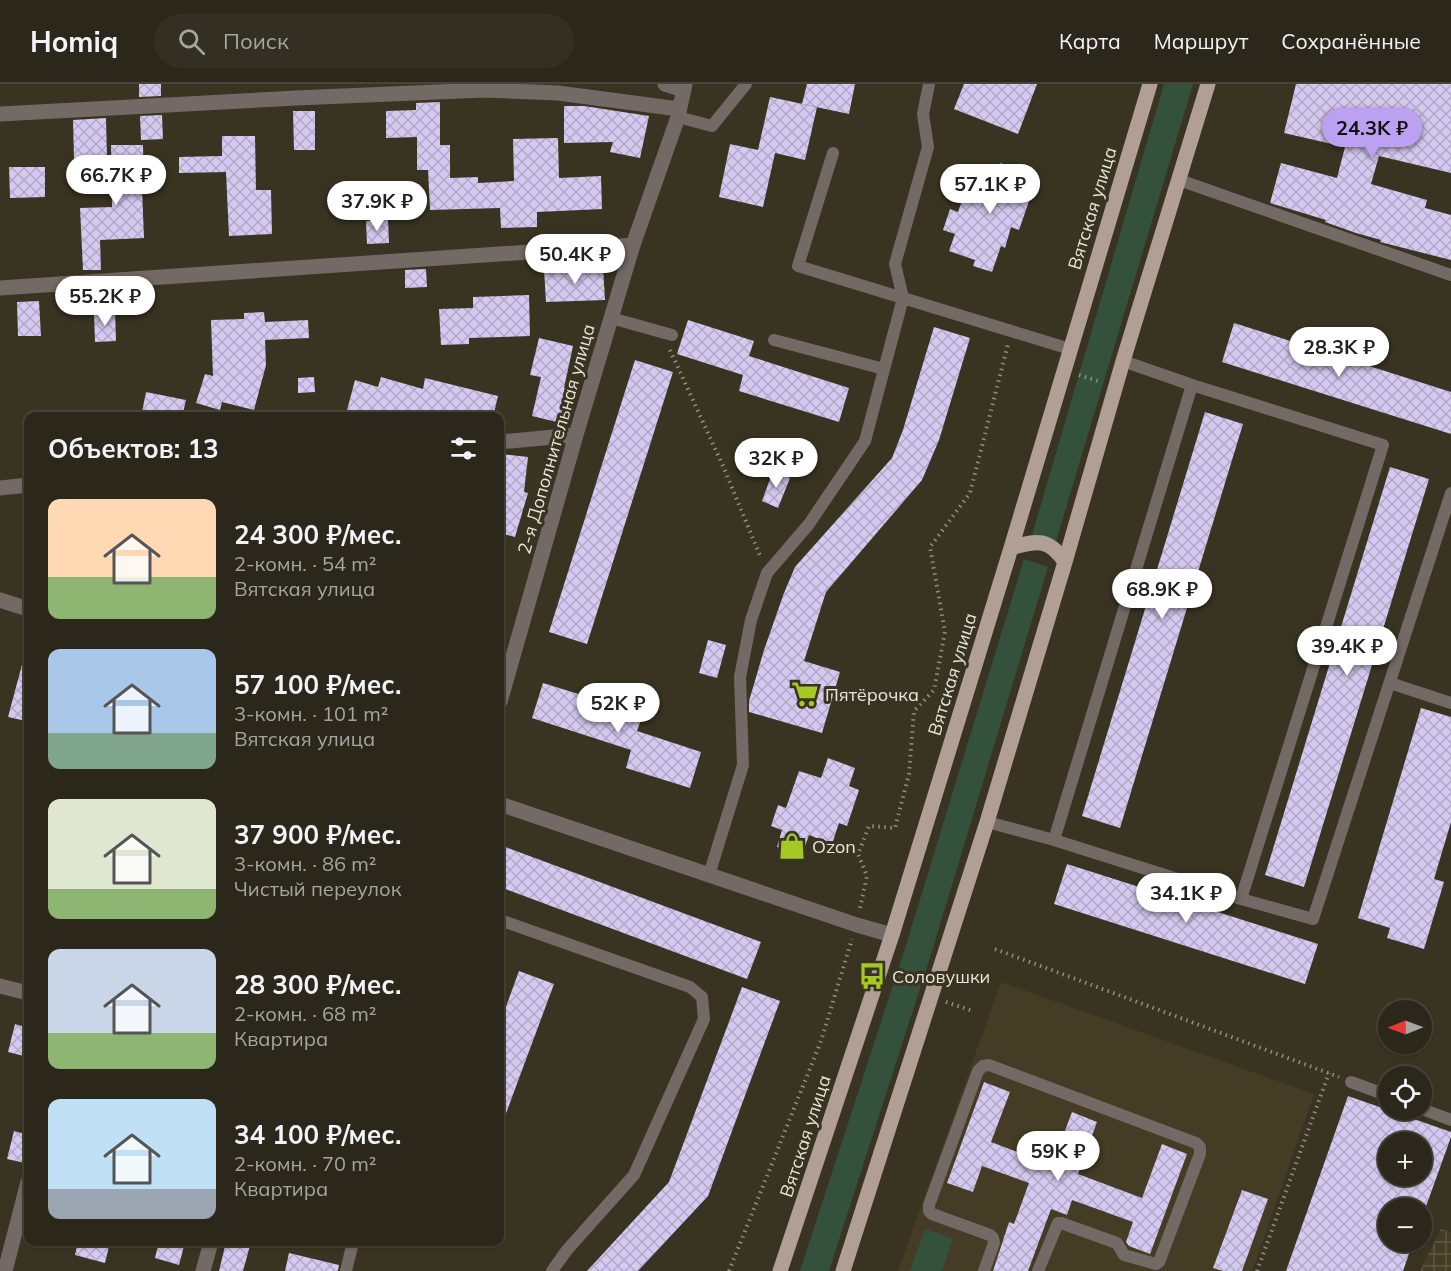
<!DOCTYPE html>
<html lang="ru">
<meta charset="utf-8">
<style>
:root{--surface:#2b271a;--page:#332f23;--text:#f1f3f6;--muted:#a6a5a2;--line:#474439;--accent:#bca0f2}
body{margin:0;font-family:Mulish,sans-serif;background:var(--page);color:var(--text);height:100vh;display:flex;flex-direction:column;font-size:22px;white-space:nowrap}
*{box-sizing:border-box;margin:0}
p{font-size:20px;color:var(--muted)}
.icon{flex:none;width:33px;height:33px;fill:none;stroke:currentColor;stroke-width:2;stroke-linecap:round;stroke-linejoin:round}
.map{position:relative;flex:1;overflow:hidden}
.sheet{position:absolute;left:24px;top:328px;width:480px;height:834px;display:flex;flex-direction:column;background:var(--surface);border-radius:12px;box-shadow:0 2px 4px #0004,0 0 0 2px var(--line)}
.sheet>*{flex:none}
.needle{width:39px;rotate:269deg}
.fabs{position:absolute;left:1378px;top:916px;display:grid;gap:12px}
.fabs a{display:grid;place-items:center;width:54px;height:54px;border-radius:50%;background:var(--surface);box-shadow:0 2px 4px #0004,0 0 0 2px var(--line);font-size:30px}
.price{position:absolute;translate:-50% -51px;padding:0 14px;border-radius:21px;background:#fff;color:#222;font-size:20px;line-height:39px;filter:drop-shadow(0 2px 3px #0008)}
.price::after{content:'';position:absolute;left:50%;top:36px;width:18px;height:14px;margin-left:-9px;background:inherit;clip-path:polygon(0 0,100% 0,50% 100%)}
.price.selected{background:var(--accent);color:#111}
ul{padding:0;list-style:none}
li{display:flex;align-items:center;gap:18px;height:150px;padding:0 24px}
li span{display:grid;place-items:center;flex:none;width:168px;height:120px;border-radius:12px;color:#555}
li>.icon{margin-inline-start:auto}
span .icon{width:72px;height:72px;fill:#fffc;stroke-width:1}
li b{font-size:26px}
h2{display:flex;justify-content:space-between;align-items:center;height:72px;padding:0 24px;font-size:26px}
header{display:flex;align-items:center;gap:36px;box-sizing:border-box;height:84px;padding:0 30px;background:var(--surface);border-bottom:2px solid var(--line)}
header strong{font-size:28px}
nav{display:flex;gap:33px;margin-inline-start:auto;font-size:21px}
.search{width:420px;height:54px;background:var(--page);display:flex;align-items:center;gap:15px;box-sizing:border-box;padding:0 21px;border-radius:33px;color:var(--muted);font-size:22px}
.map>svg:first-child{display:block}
.built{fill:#443c24}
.industrial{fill:url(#industrial-grid)}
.green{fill:#34513c}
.building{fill:url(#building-cross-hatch);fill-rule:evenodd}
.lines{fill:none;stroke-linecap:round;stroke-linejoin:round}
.path{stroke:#918d7f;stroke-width:4;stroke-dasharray:1.5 4.5;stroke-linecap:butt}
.lane{stroke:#736a66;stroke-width:12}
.street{stroke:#736a66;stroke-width:15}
.primary{stroke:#b19f96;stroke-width:15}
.labels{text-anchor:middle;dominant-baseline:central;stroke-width:6;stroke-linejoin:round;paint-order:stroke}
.street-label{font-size:18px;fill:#e8e5da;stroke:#393422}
.poi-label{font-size:18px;fill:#e8e5da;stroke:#393422;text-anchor:start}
</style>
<header>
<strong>Homiq</strong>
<div class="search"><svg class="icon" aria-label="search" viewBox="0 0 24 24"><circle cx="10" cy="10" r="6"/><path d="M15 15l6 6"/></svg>Поиск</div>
<nav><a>Карта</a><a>Маршрут</a><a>Сохранённые</a></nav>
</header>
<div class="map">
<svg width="1451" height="1187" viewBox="0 0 1451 1187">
<defs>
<pattern id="industrial-grid" width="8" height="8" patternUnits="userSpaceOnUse" patternTransform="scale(1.5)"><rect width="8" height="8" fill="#443c24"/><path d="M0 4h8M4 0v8" fill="none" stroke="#5f5843"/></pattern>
<pattern id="building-cross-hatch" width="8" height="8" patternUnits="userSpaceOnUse" patternTransform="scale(1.5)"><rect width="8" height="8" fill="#d4c9f0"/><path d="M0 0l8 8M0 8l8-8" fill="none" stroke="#b0a8c4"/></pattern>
</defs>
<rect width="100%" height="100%" fill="#393422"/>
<path class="built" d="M1001,898L1314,1010L1252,1187H898Z"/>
<path class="industrial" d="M1441,1145L1451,1148V1187H1420Z"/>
<path class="green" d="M1164,0H1193L1056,457L1032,451Z
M1024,475L1048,483L932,867L829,1187H800L907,858Z
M925,1145L953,1155L942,1187H910Z"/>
<path class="building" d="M139,0H161V12L139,13Z
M807,0H855L849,30L802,20Z
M964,0H1037L1018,50L954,25Z
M1296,0H1451V89L1379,72L1371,100L1427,116L1425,124L1451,131V176L1384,159L1380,158L1381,156L1356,149L1325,138L1326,136L1270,119L1281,79L1337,94L1345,63L1284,49Z
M770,13L817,23L805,76L775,69L763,123L719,113L730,60L758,66Z
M440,18V61H450V94L478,93V99L514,97L513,55L558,54L559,94L601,92L602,125L537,128V143L501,144L500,124L430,126L428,86H417V53L386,54V27L416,26V19Z
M564,22H584L649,32L640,74L610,68L613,58L564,59Z
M293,27H315V66H294Z
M162,31L163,55L141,56L140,32Z
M106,34L107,74H74L73,36Z
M222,52H255L256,106H271L272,150L229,152L226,88L179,89V73L222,72Z
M111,61H143L144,105H142L144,154L100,156L101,186H83L80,124L112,123Z
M1000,79L1038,91L1019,146L1011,143L1005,164L1001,162L992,188L973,182L975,176L949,167L955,150L943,146L950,125L958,128L971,91L993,99Z
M9,83H45V113L10,114Z
M388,136L389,159L367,160L366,137Z
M603,183L605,216L546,218L544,186Z
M426,185L427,203L405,204V186Z
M529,211L530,252L469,254V260L441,261L439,225L473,224V213Z
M39,217L41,252H18L17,218Z
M115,227L116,257L95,258L94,228Z
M264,228L265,238L308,236L309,254L265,256L266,281L254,326L222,318L220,326L196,319L205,290L213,292L211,236L244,235V229Z
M688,236L754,257L749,272L849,304L839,338L739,307L743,291L677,270Z
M1234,239L1451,308V350L1222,278Z
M934,243L970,254L939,356L922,396L826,508L804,577L840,588L822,649L749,628V617L764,566L784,509L795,483L892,374L903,346Z
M539,254L573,262L564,304L572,306L565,340L532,332L541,293L530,291Z
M635,276L673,288L587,560L549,548Z
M314,293L315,308L298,309V294Z
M381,293L423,305L425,294L498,312L493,333H357L346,330L355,296L378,303Z
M146,308L186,316L182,333H141Z
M1205,328L1243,340L1120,744L1082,732Z
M500,370L528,373L524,408L528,409L515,453L500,449Z
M1390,383L1429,395L1304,803L1265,791Z
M773,387L790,394L778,424L762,417Z
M708,556L726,561L717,594L699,589Z
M23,577L28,578V626L26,637L8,633Z
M543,599L643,630L637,647L701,668L690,704L626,684L631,666L532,634Z
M1421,624L1451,633V738L1434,795L1444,798L1424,865L1387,854L1390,844L1358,834Z
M828,674L855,684L849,702L859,706L847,742L839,739L832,760L809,751L802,771L777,763L782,746L771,742L778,721L786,724L799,687L821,694Z
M500,761L761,858L747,895L500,803Z
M1067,780L1318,860L1305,900L1054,820Z
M519,887L554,900L501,1043H500V939Z
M742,903L780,917L708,1112L638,1187H587L669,1098Z
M15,940L28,944V973L8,968Z
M984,998L1010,1008L991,1058L1052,1081L1072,1028L1097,1038L1078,1090L1142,1114L1162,1060L1187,1070L1150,1170L1129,1162L1126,1158L1133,1138L1072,1116L1067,1131L1051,1125L1028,1187H993L1009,1138L1014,1140L1029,1099L982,1082L973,1108L947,1099Z
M1348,1012L1451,1048V1053L1424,1128H1422V1125H1389V1158H1413L1403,1187H1286ZM1389,1059H1422V1092H1389Z
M14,1047L28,1051V1064L25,1079L7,1075Z
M1242,1106L1268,1115L1242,1187H1223L1213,1184Z
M78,1158H110L105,1179L75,1171Z
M159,1158H185L179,1181L155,1174Z
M226,1158H251L243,1187H219Z
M289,1169L339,1181L338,1187H285Z"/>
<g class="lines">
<path class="path" d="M670,266L723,382L761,474
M1079,291L1101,298
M860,824L867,792L858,770L869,742L895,744L909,690L914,627L934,606L945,548L930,463L970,409L1008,260
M995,865L1339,993
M946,918L973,927
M729,1187L821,957L852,855
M1257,1187L1329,989"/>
<path class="lane" d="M678,33L712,42L746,0
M833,69L798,182L1070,265
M1179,96L1451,191
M611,234L672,251
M774,256L884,285
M1390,599L1451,619
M987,738L1054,756L1241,815L1383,361L1192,301L1123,277
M1054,756L1192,301
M709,791L743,681L740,593L751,536L767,489L809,440L865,357L903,214L895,180L928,63L923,30L929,0
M1241,815L1313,835L1451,409
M500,836L690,903L702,913L704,935L634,1091L567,1166L552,1187
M1351,998L1389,1012
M1422,1025L1451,1036
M346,1187L353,1158
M984,1187L994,1159L993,1154L990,1151L932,1130L929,1127V1121L978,987L983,982L989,981L1196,1059L1200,1063V1070L1159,1178L1156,1180L1124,1171L1117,1159L1114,1158L1061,1139H1058L1038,1187"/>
<path class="street" d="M665,0L684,6
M0,30L296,14L484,6L558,9L679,25
M0,204L633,161
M500,358L576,351
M0,404L28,401
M0,516L28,525
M500,618L576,351L633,161L678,33L685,0
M500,720L857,841L892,851
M0,902L28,909
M5,1187L28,1098
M203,1187L211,1158"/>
<path class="primary" d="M1011,464C1037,456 1049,454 1065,478
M780,1187L892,851L1011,464L1150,0
M843,1187L987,738L1065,478L1123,277L1208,0"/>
</g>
<defs>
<symbol id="supermarket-bare" viewBox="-9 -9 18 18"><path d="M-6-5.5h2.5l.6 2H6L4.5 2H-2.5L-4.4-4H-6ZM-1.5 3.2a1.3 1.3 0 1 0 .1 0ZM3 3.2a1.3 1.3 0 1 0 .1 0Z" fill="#a5c822" stroke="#393422" stroke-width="2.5" paint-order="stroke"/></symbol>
<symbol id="shop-bare" viewBox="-9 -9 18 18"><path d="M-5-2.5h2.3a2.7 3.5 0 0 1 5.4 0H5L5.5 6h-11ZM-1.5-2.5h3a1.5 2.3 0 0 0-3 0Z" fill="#a5c822" stroke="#393422" stroke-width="2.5" paint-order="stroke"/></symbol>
<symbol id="bus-bare" viewBox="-9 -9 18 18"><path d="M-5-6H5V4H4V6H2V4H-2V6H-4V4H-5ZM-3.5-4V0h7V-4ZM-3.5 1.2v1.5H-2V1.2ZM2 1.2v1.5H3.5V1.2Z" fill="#a5c822" stroke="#393422" stroke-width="2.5" paint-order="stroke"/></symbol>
</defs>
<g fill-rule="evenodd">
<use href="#supermarket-bare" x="786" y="591" width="38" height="38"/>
<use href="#shop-bare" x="773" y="743" width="38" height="38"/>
<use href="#bus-bare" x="853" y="873" width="38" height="38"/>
</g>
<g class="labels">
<g class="street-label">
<text transform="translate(1092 124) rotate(-73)">Вятская улица</text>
<text transform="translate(556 355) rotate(-74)">2-я Дополнительная улица</text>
<text transform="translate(952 590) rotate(-73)">Вятская улица</text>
<text transform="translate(805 1052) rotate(-72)">Вятская улица</text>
</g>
<g class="poi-label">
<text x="825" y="610">Пятёрочка</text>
<text x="812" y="762">Ozon</text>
<text x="892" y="892">Соловушки</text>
</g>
</g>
</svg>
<div class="fabs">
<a><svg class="needle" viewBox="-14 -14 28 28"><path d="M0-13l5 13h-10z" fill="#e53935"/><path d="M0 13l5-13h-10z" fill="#a6a5a2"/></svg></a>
<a><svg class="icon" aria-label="locate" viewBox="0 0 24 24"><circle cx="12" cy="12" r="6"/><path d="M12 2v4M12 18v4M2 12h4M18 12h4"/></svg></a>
<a>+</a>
<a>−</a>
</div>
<b class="price selected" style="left:1372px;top:75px">24.3K ₽</b>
<b class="price" style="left:116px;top:122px">66.7K ₽</b>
<b class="price" style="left:990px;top:131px">57.1K ₽</b>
<b class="price" style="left:377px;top:148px">37.9K ₽</b>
<b class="price" style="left:575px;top:201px">50.4K ₽</b>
<b class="price" style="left:105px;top:243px">55.2K ₽</b>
<b class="price" style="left:1339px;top:294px">28.3K ₽</b>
<b class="price" style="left:776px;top:405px">32K ₽</b>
<b class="price" style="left:1162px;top:536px">68.9K ₽</b>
<b class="price" style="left:1347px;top:593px">39.4K ₽</b>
<b class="price" style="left:618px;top:650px">52K ₽</b>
<b class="price" style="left:1186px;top:840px">34.1K ₽</b>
<b class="price" style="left:1058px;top:1098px">59K ₽</b>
<section class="sheet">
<h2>Объектов: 13<svg class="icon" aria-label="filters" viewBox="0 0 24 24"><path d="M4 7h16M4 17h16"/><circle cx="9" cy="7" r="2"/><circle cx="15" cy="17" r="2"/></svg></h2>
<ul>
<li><span style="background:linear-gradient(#ffd9b3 65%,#8fb573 0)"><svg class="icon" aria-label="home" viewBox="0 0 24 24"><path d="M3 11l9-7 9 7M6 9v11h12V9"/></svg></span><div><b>24 300 ₽/мес.</b><p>2-комн. · 54 m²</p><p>Вятская улица</p></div></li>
<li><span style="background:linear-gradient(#a9c7e8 70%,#7fa58c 0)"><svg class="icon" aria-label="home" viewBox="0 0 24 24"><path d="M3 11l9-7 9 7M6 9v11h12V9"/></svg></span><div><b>57 100 ₽/мес.</b><p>3-комн. · 101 m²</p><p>Вятская улица</p></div></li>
<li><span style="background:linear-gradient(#dfe7d0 75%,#8fb573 0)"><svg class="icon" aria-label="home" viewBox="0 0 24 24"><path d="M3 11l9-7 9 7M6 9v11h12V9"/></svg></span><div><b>37 900 ₽/мес.</b><p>3-комн. · 86 m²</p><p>Чистый переулок</p></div></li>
<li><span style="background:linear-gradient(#c9d6e8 70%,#8fb573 0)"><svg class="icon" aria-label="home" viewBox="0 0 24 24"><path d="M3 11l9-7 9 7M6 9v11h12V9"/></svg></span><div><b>28 300 ₽/мес.</b><p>2-комн. · 68 m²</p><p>Квартира</p></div></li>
<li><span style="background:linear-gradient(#bfe0f5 75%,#9aa5b1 0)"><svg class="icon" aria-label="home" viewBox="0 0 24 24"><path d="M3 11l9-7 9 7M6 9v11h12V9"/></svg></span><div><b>34 100 ₽/мес.</b><p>2-комн. · 70 m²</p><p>Квартира</p></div></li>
</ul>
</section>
</div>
